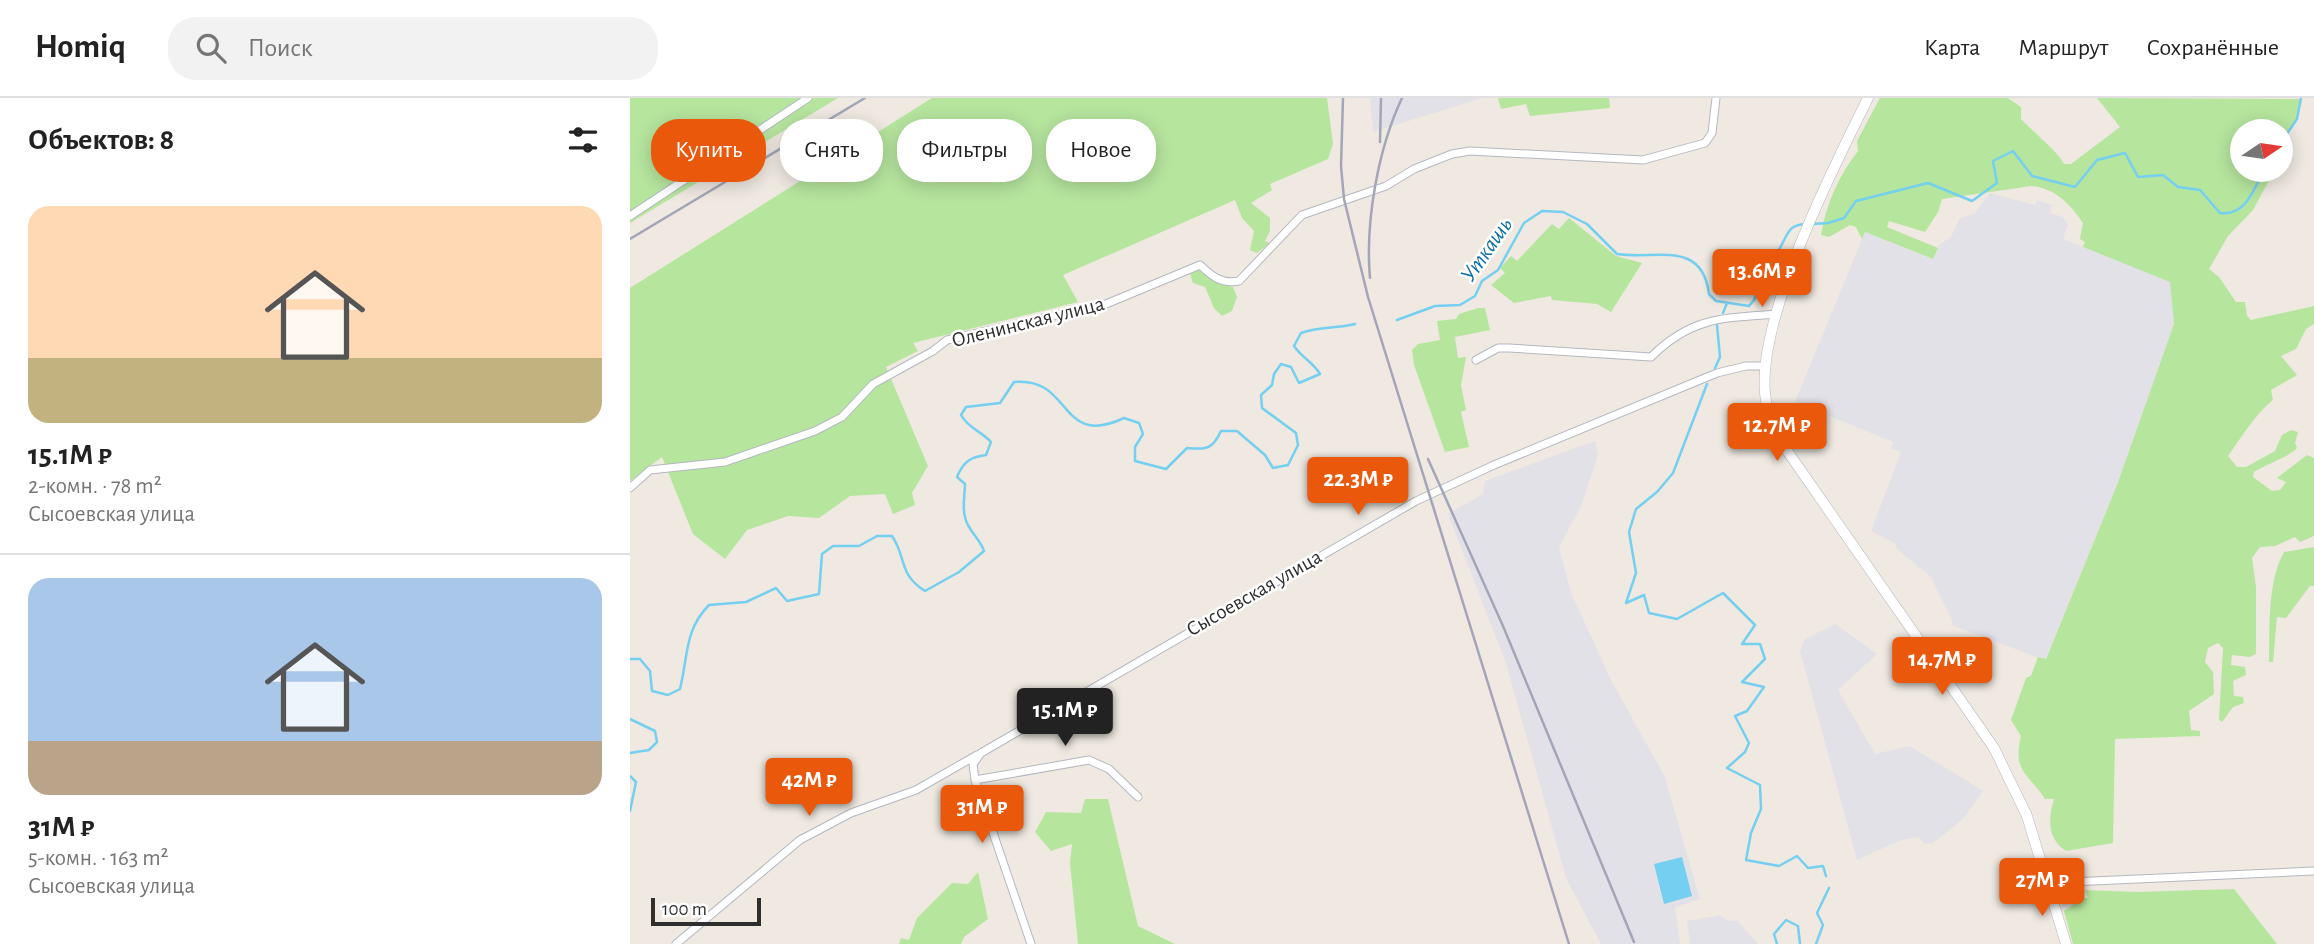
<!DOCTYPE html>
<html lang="ru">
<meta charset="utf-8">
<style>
:root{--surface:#fff;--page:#f2f2f2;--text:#222;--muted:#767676;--line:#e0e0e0;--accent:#ea580c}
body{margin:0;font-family:"Alegreya Sans",sans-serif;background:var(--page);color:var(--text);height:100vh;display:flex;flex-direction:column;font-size:26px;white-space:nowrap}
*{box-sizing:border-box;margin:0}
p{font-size:23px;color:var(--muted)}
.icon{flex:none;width:38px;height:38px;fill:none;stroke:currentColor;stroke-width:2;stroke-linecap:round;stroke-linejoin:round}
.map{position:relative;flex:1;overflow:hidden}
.drawer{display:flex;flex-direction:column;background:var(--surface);width:630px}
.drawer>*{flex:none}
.banner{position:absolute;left:21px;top:21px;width:665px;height:63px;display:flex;gap:14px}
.needle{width:46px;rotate:77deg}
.fabs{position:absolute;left:1600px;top:21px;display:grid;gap:14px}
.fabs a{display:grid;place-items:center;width:63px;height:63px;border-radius:50%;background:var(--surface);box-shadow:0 4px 18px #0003;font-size:35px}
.scale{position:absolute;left:21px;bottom:18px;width:110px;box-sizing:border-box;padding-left:7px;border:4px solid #2e2e2e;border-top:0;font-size:19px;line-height:24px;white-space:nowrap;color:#2e2e2e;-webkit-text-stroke:5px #fff;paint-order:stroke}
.price{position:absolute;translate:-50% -60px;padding:0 16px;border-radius:7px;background:var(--accent);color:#fff;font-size:23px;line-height:46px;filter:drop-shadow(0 2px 4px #0008)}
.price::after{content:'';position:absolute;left:50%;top:42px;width:21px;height:16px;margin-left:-10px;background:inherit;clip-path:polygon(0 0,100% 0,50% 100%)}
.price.current{background:#222;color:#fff}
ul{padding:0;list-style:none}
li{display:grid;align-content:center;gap:14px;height:371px;padding:0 28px}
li+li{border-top:2px solid var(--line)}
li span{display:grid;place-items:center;height:217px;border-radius:21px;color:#555}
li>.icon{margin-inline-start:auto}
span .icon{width:126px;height:126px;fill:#fffc;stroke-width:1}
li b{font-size:30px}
h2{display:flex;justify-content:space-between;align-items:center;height:84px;padding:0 28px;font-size:30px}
.chip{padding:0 24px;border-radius:28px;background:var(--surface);box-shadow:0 4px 18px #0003;font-size:24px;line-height:63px}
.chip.current{background:var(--accent);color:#fff}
header{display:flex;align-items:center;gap:42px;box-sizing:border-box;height:98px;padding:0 35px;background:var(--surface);border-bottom:2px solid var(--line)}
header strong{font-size:33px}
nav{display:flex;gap:38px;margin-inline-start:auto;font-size:24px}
.search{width:490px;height:63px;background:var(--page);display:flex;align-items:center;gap:18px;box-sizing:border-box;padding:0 24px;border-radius:28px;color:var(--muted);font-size:26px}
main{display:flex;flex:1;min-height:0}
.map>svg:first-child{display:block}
.industrial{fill:#e3e1e8}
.green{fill:#b6e59e}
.water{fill:#75cff0}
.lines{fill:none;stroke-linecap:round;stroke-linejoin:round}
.stream{stroke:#75cff0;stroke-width:2.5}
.street-casing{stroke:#b4b7c1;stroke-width:9}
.secondary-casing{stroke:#b4b7c1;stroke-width:11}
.street{stroke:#fff;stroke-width:7}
.secondary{stroke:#fff;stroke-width:10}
.rail{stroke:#a3a6b8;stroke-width:2.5}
.labels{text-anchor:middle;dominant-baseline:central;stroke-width:5;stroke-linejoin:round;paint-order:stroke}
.street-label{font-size:21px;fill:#2e2e2e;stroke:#fff}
.water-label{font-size:23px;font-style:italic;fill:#0d6fa3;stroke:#fff}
</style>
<header>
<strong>Homiq</strong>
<div class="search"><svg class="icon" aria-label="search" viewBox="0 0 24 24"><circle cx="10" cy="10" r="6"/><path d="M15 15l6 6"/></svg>Поиск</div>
<nav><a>Карта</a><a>Маршрут</a><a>Сохранённые</a></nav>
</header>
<main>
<section class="drawer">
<h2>Объектов: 8<svg class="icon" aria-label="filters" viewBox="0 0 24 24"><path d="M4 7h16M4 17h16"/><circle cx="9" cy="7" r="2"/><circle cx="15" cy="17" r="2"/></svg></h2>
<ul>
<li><span style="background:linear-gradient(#ffd9b3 70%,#c2b280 0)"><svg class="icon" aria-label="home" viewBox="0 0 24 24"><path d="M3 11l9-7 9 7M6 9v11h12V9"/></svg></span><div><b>15.1M ₽</b><p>2-комн. · 78 m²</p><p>Сысоевская улица</p></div></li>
<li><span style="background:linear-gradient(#a9c7e8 75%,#b9a48a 0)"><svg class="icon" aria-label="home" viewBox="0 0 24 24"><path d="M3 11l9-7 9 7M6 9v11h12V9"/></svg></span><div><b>31M ₽</b><p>5-комн. · 163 m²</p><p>Сысоевская улица</p></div></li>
</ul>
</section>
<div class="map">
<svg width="1684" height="846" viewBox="0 0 1684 846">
<rect width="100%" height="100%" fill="#efe9e1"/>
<path class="industrial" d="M740,0H852L743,34Z
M1360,95L1405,107L1407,102L1422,107L1420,115L1433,119L1438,126L1433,141L1541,184L1544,226L1487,387L1415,562L1321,527L1323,524L1301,479L1267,451L1266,446L1241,433L1271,354L1261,350L1263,344L1165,304L1235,134L1302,161L1310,146L1321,139L1330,120L1344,116Z
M965,343L968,357L951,408L929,449L941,495L982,584L1035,679L1070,801L1045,809L1050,846H971L936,780L876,565L818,416L853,396L855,383Z
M1205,526L1247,556L1208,592L1245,656L1280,648L1353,693L1333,721L1303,745L1294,746L1289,739L1271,742L1227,762L1170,553L1175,541Z
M1090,817L1098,823L1107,822L1128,846H1060L1057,823Z"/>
<path class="green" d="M0,0H208L0,125Z
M302,0H697L703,46L698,61L640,86L642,92L621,105L640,120V133L635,143L640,145L627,155L620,152L624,133L612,120L605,102L433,177L448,204L283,245L288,253L256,269L298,368L282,395L285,407L263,416L255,396L220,398L189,420L158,418L117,432L95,461L63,436L32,359L0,383V190Z
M868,0H979L980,10L900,18L896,6L871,11Z
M1250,0H1378L1391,9V21C1400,31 1431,57 1434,66H1441L1490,29L1467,0L1672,1L1667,21L1650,46V33H1612V72H1625L1620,84L1632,72L1643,75L1623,112L1598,138L1579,171L1589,179L1606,204H1615L1617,218L1621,222L1684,208V226L1676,231L1666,251L1651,258L1667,277L1641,292L1643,302C1627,314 1610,341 1598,358L1607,369H1616L1645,353L1652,337L1661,332L1668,334L1665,345L1667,350C1659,359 1636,366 1624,374L1623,379L1642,393L1650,392L1656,384L1647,380L1677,357L1684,360V438L1670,444L1665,439L1645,448L1630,449L1622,460L1626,489V556L1620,559L1602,557L1601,567L1615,569L1616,577L1603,583L1604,598L1613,599L1614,605L1603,609L1592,624L1589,622L1593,550L1588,545L1578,550L1575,564L1583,574L1584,596L1559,613L1561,632L1570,633V638L1485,641L1483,745L1436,753C1417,741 1418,720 1424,701H1415C1399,676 1382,674 1391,638L1381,622L1396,580L1401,578L1408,559L1416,561L1487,387L1544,226L1540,184L1453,149L1455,144L1450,141L1453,125C1440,106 1425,90 1401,88L1312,101L1308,114L1295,134L1259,123L1257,129L1308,150L1303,161L1235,134L1232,141L1226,129L1220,127L1199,139L1191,137C1196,106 1209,77 1228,53L1227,43Z
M939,120L986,158L1012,165L981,214L967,206L922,202L921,198L884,205L861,187L875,175L870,170L881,158L887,163L922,126L929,131Z
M569,172L593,187L603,189L607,199L602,213L592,218L584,210L575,189L563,185L560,176Z
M848,210H855L860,232L825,239L828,260L836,259L831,287L836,312L831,314L839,349L815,354L784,267L782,252L788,246L810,242L807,223L826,221L829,216Z
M1684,449V488H1680L1656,520L1647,519L1643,564H1639C1640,529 1637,485 1654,454Z
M455,701H478L508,828L545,846H448L440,765L442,746L421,753L405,734L416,714L451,715Z
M348,774L358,821L334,839L331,846H269L271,840L279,842L287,820L322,785L338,786Z
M1604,791L1647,846H1443L1434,813L1453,800H1458L1455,792L1507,794Z"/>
<path class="water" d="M1052,759L1062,798L1034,806L1024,766Z"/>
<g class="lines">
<path class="stream" d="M1650,46L1667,21L1671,0
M1183,126L1198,125L1214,120L1226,103L1298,85L1342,103L1367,85L1363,63L1383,53L1402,78L1445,89L1467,62L1495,55L1508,79L1533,77L1548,89L1570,92L1590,115C1616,118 1624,91 1634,72
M1093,215L1097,205
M767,222L805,208L830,207L845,198L852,183L868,172L894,125L912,113L933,114L957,126L987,156C1026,162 1072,141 1079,196L1086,203L1119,208C1132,195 1128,183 1136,167C1139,161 1146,156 1150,150C1158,136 1158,126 1177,126
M1085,270L1090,259L1087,227
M1077,286L1043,375L1027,394L1006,411L999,434L1006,475L996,505L1014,497L1019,515L1047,521L1093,495L1125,527L1112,546H1130L1135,561L1112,584L1134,589L1117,613L1105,618L1119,645L1115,654L1097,670L1130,687L1131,711L1121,735L1116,762L1149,768L1167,758L1178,770L1193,768L1196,778
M0,561H10L20,573L22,593L38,597L50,591C58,560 54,532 79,507L116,504L146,490L157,503L189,496L192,456L203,448H229L247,438H262C277,460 268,476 295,493L329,474L354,453C350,440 337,432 335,419C332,409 335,396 335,386L327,379C333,364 340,359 356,357L361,344C351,333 338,330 331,317L336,309L370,305L384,284C443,278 428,351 494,320L509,325L513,336L505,349V363L536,371L557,350C576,352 583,351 591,333H607L635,357L643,370L658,367L668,347L666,335L632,310L631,297L642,287L644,276L651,266L661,269L669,285L690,276C683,264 672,260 664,248L671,235C689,228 706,231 725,226
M0,621L25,633L27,644L19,652L0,655
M0,678L6,684L0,713
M1147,846L1144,836L1156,822L1168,828L1170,846
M1186,846L1193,827L1187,815L1199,790"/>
<defs>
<path id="street" d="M0,118L178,0
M846,262L868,250H879L1021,259C1061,219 1093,220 1146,216
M0,390L20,372L95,364L185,333L212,319L243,286L303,253L317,242L476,206L570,167C583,179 591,186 609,183L672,117L756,88L784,71L822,56L840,53L1013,62L1075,45L1082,35L1086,0
M345,682L459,662L479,671L508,699
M1418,785L1684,773
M46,846L170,742L221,715L286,692L347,657
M401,846L345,682L343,666L351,655L786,403L864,367L1087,275L1116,268H1135"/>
<path id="secondary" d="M1238,0C1203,70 1128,218 1135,295C1137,317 1147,336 1158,354L1364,650L1397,718L1436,846"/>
</defs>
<use href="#street" class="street-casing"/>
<use href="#secondary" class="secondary-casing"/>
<use href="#street" class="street"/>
<use href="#secondary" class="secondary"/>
<path class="rail" d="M713,0L711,68L714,101L738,199L939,846
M750,44L751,0
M0,141L235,0
M740,180C735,124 748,51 772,0
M798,361L873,528L1004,844"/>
</g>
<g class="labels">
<g class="street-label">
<text transform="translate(398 224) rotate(-14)">Оленинская улица</text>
<text transform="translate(624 495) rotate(-30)">Сысоевская улица</text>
</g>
<g class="water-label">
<text transform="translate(857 152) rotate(-55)">Уткашь</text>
</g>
</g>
</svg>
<div class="fabs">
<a><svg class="needle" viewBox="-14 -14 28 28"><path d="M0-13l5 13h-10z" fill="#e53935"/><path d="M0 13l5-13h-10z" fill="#767676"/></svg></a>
</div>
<div class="scale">100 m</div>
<b class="price" style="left:1132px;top:211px">13.6M ₽</b>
<b class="price" style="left:1147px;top:365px">12.7M ₽</b>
<b class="price" style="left:728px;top:419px">22.3M ₽</b>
<b class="price" style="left:1312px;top:599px">14.7M ₽</b>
<b class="price current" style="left:435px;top:650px">15.1M ₽</b>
<b class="price" style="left:179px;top:720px">42M ₽</b>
<b class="price" style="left:352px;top:747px">31M ₽</b>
<b class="price" style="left:1412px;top:820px">27M ₽</b>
<div class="banner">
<a class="chip current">Купить</a>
<a class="chip">Снять</a>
<a class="chip">Фильтры</a>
<a class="chip">Новое</a>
</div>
</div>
</main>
